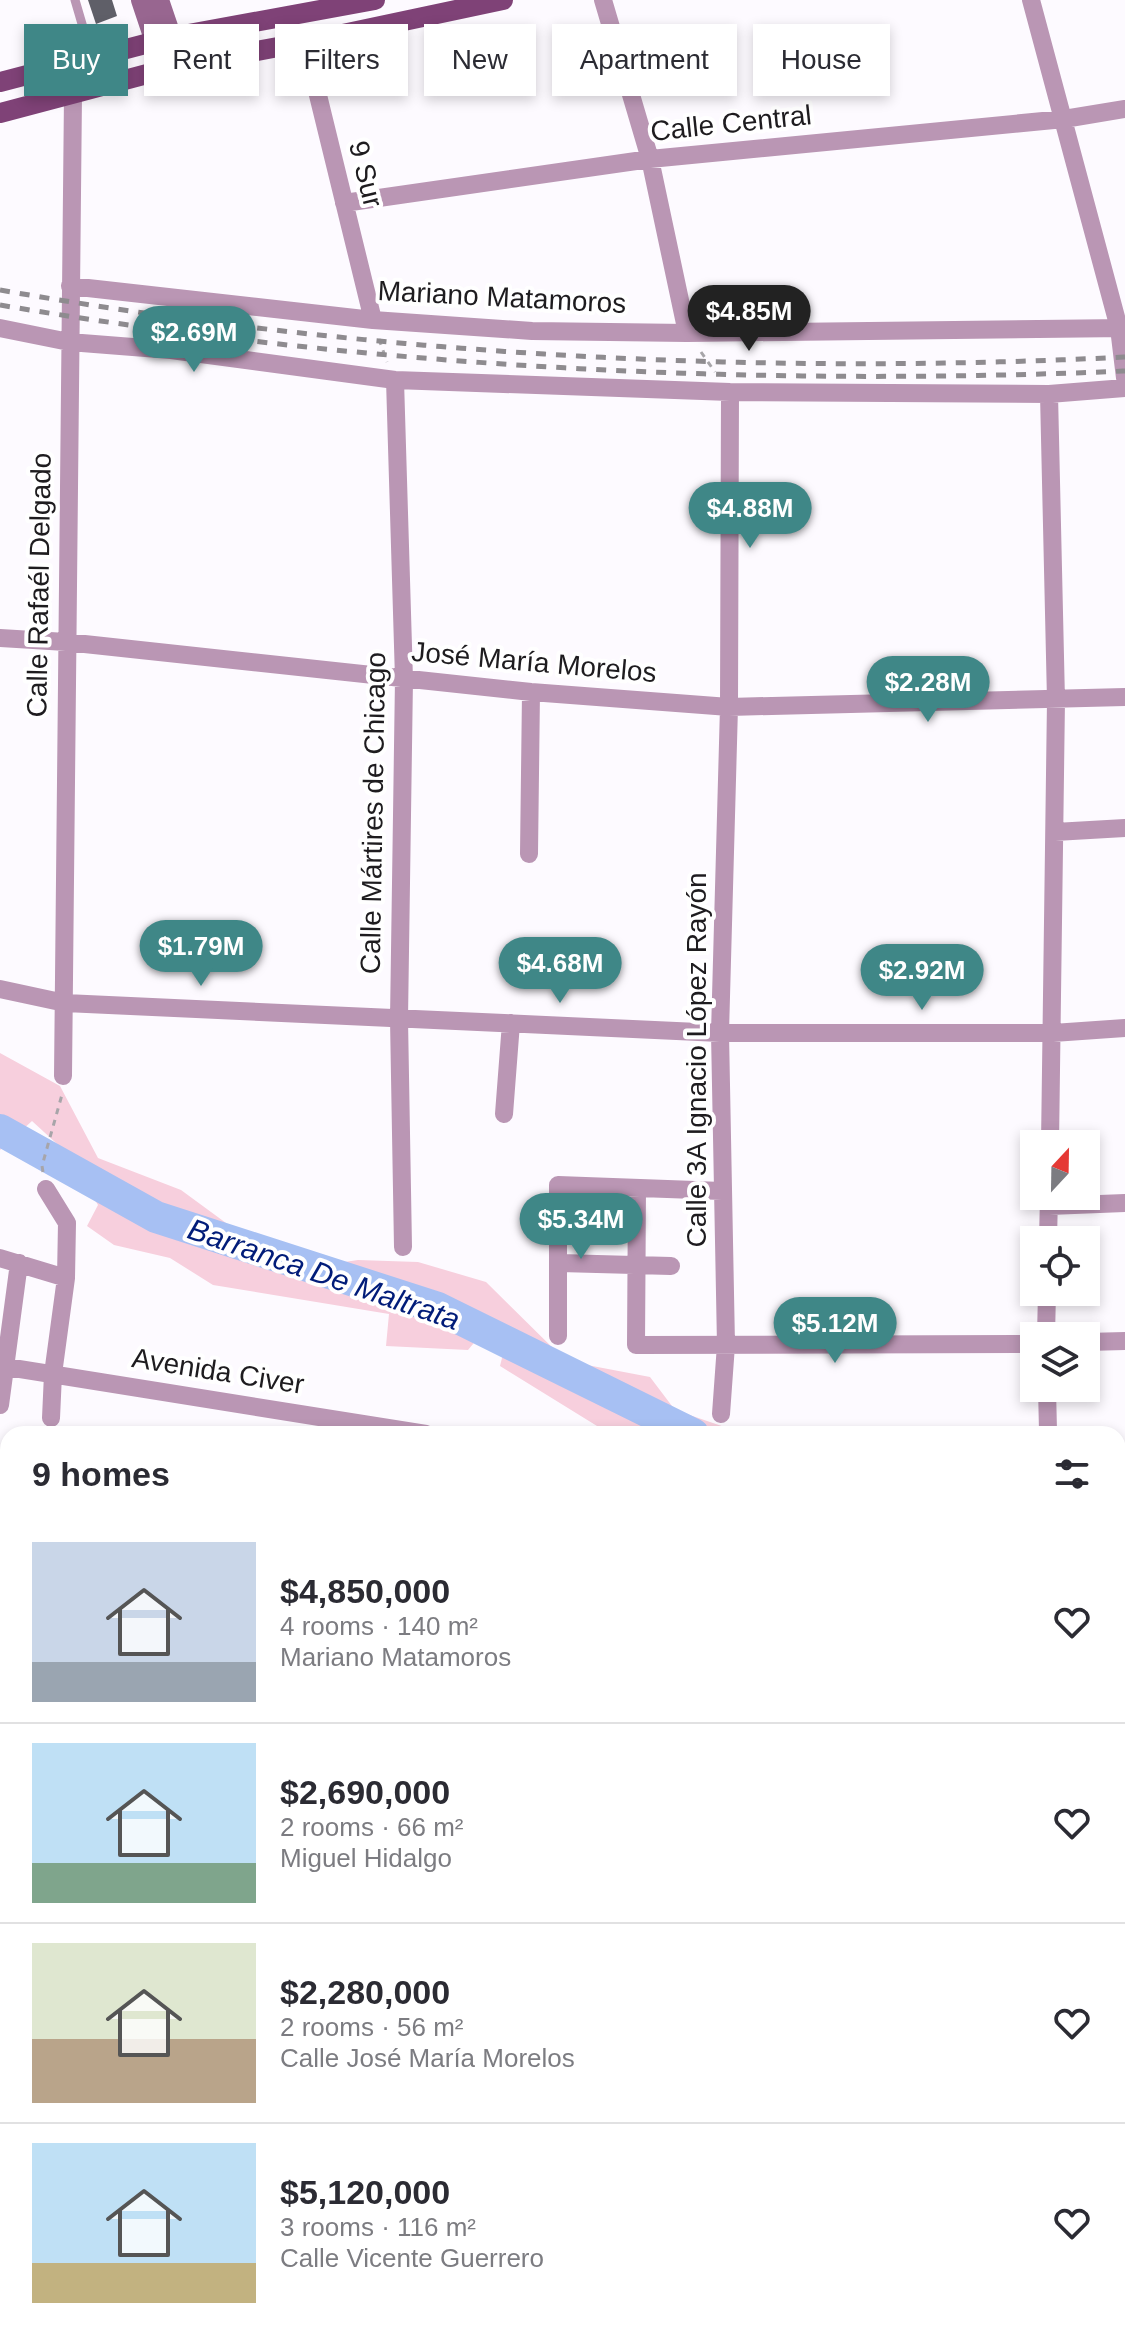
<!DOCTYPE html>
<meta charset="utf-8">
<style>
:root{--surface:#fff;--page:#f7f7f7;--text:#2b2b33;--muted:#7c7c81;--line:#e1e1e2;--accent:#3f8787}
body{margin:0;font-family:Helvetica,sans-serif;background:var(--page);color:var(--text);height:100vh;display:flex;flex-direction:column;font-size:30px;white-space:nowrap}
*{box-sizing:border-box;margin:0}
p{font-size:26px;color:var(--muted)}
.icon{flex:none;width:44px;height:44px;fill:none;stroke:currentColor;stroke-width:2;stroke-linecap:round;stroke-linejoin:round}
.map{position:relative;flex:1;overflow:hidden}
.sheet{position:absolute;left:0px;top:1426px;width:1126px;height:914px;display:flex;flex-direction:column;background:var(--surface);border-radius:24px 24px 0 0;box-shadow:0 4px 12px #0003}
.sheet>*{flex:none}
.top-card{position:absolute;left:24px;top:24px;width:1078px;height:72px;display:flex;gap:16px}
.needle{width:52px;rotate:22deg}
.fabs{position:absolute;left:1020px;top:1130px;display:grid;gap:16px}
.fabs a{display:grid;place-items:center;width:80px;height:80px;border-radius:0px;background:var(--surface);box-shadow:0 4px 12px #0003;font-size:40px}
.price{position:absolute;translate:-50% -68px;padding:0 18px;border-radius:28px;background:var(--accent);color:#fff;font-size:26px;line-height:52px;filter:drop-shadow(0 2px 4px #0008)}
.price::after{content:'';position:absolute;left:50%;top:48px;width:24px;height:18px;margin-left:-12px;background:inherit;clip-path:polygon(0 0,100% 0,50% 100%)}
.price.selected{background:#222;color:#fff}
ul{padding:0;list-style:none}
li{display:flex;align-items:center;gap:24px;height:200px;padding:0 32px}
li+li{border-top:2px solid var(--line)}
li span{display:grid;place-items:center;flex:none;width:224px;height:160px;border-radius:0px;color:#555}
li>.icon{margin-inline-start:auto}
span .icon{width:96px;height:96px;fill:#fffc;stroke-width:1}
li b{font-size:34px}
h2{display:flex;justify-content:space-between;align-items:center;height:96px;padding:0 32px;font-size:34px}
.chip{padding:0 28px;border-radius:0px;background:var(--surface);box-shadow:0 4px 12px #0003;font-size:28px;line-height:72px}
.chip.selected{background:var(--accent);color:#fff}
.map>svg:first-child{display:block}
.built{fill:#f5ecfd}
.green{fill:#f7cfdd}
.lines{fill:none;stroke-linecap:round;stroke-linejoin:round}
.river{stroke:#a7c0f3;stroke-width:32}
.building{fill:#5f5f68}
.path{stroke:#a7a5a9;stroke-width:3;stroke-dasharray:6 6;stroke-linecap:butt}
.service{stroke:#ba96b4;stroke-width:9}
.minor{stroke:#ba96b4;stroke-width:18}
.secondary{stroke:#986690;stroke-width:20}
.primary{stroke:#7f4277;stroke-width:20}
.rail{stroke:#8e8b8f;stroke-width:5;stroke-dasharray:10 10;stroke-linecap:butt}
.labels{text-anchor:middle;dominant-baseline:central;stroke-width:8;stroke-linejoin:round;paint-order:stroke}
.street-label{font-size:28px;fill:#1e1c1f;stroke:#fff}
.water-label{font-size:30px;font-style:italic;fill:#011c79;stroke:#fff}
</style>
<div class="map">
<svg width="1125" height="2339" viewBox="0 0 1125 2339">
<rect width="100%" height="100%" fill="#fdfaff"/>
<path class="built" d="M0,1468L8,1469V1593L0,1599Z"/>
<path class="green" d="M0,1053L60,1086L98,1158L181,1190L290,1270L358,1260L418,1262L486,1282L566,1361L650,1377L675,1410L745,1434H610L500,1366L504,1350L483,1332L468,1350L386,1346L389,1314L213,1285L170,1258L114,1245L87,1226L98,1205L68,1154L32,1121L0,1150Z
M1125,1444V1906L1118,1909V1451Z
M8,1593V1684L0,1690V1599Z
M0,1865L8,1875V2332H1118V2194L1125,2196V2339H0Z"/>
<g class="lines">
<path class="river" d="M0,1130L156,1217L438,1308L693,1434
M1118,1535L1125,1538
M0,1636L8,1630
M1118,1861L1125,1855"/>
</g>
<path class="building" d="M88,0H112L117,16L96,24Z"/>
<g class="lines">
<path class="path" d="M379,339L387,362
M701,352L715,372
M43,1172L42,1166L63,1091"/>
<path class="service" d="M75,0L92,58"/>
<path class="minor" d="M603,0L650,159L687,333
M1031,0L1119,328L1125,378
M305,42L373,320
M344,203L650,159L1064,119L1125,109
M70,286L373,320L532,331L687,333L1125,328
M0,328L69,342L171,350L395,380L730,392L1049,394L1125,388
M395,380L404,679L399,1019L403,1247
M1049,394L1056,700L1050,1144
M0,638L66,642L531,692L729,707L1125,697
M1055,832L1125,828
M529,854L531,692
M0,989L65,1003L720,1033H1053L1125,1028
M63,1076L73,95
M504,1114L511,1023
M637,1188L636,1345L1034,1344
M46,1189L67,1223L66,1278L53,1374L51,1418
M1049,1206L1125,1203
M1048,1240L1049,1196
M0,1258L66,1278
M560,1263L671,1266
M558,1336V1185L722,1191
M1046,1336L1047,1292
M1086,1342L1125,1341
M0,1366L426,1434
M1047,1388L1048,1431
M0,1405L19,1263
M721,1414L726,1345L720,1033L729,707L730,392
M0,1694L8,1688
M0,1721L8,1722
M0,1803H8
M1118,1902L1125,1900"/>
<path class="secondary" d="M141,0L164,69
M159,0L181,65"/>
<path class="primary" d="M0,82L172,37L375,0
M0,113L181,65L305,42L503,0"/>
<path class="rail" d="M0,290C371,355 749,376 1125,357
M0,305C372,368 749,387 1125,371"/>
</g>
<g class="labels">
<g class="street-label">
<text transform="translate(731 123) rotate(-6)">Calle Central</text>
<text transform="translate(366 174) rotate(76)">9 Sur</text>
<text transform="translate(502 297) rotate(3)">Mariano Matamoros</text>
<text transform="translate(39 585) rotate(-89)">Calle Rafaél Delgado</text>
<text transform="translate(534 662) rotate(5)">José María Morelos</text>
<text transform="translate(373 813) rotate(-89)">Calle Mártires de Chicago</text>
<text transform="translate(696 1060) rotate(-90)">Calle 3A Ignacio López Rayón</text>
<text transform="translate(218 1371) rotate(9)">Avenida Civer</text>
</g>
<g class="water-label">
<text transform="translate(324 1274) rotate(19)">Barranca De Maltrata</text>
</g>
</g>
</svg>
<div class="fabs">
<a><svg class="needle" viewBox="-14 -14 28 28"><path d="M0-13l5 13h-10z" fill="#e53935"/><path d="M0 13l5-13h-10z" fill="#7c7c81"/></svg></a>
<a><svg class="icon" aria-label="locate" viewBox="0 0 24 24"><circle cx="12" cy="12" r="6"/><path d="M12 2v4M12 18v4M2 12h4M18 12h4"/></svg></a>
<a><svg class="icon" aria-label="layers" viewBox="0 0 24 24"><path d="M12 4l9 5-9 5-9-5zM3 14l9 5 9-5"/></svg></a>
</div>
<b class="price selected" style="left:749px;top:353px">$4.85M</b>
<b class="price" style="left:194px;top:374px">$2.69M</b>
<b class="price" style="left:750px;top:550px">$4.88M</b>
<b class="price" style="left:928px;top:724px">$2.28M</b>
<b class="price" style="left:201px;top:988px">$1.79M</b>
<b class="price" style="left:560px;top:1005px">$4.68M</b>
<b class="price" style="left:922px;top:1012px">$2.92M</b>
<b class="price" style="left:581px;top:1261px">$5.34M</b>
<b class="price" style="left:835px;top:1365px">$5.12M</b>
<div class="top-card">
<a class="chip selected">Buy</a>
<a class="chip">Rent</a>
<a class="chip">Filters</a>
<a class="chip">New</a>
<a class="chip">Apartment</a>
<a class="chip">House</a>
</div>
<section class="sheet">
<h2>9 homes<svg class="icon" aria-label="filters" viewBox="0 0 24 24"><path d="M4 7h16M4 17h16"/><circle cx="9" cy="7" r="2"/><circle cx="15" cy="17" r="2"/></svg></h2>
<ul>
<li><span style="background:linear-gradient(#c9d6e8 75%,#9aa5b1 0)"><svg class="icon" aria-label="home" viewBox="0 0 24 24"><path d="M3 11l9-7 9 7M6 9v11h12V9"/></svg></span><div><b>$4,850,000</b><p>4 rooms · 140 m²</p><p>Mariano Matamoros</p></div><svg class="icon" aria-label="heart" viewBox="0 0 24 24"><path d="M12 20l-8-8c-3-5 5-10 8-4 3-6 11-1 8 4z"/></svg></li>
<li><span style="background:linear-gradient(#bfe0f5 75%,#7fa58c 0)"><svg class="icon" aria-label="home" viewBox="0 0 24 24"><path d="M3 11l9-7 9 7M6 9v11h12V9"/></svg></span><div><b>$2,690,000</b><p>2 rooms · 66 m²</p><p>Miguel Hidalgo</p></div><svg class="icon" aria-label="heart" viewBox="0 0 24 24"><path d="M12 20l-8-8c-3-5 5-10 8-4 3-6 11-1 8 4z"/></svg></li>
<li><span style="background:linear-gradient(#dfe7d0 60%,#b9a48a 0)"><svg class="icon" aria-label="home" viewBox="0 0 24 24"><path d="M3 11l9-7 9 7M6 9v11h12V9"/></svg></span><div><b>$2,280,000</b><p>2 rooms · 56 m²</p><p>Calle José María Morelos</p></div><svg class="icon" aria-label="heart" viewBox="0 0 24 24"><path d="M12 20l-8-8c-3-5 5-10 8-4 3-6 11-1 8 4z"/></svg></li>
<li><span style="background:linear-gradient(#bfe0f5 75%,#c2b280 0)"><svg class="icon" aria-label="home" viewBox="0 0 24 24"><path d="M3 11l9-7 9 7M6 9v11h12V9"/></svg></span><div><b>$5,120,000</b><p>3 rooms · 116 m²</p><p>Calle Vicente Guerrero</p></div><svg class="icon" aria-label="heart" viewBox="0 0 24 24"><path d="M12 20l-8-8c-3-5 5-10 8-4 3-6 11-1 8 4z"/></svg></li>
</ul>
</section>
</div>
